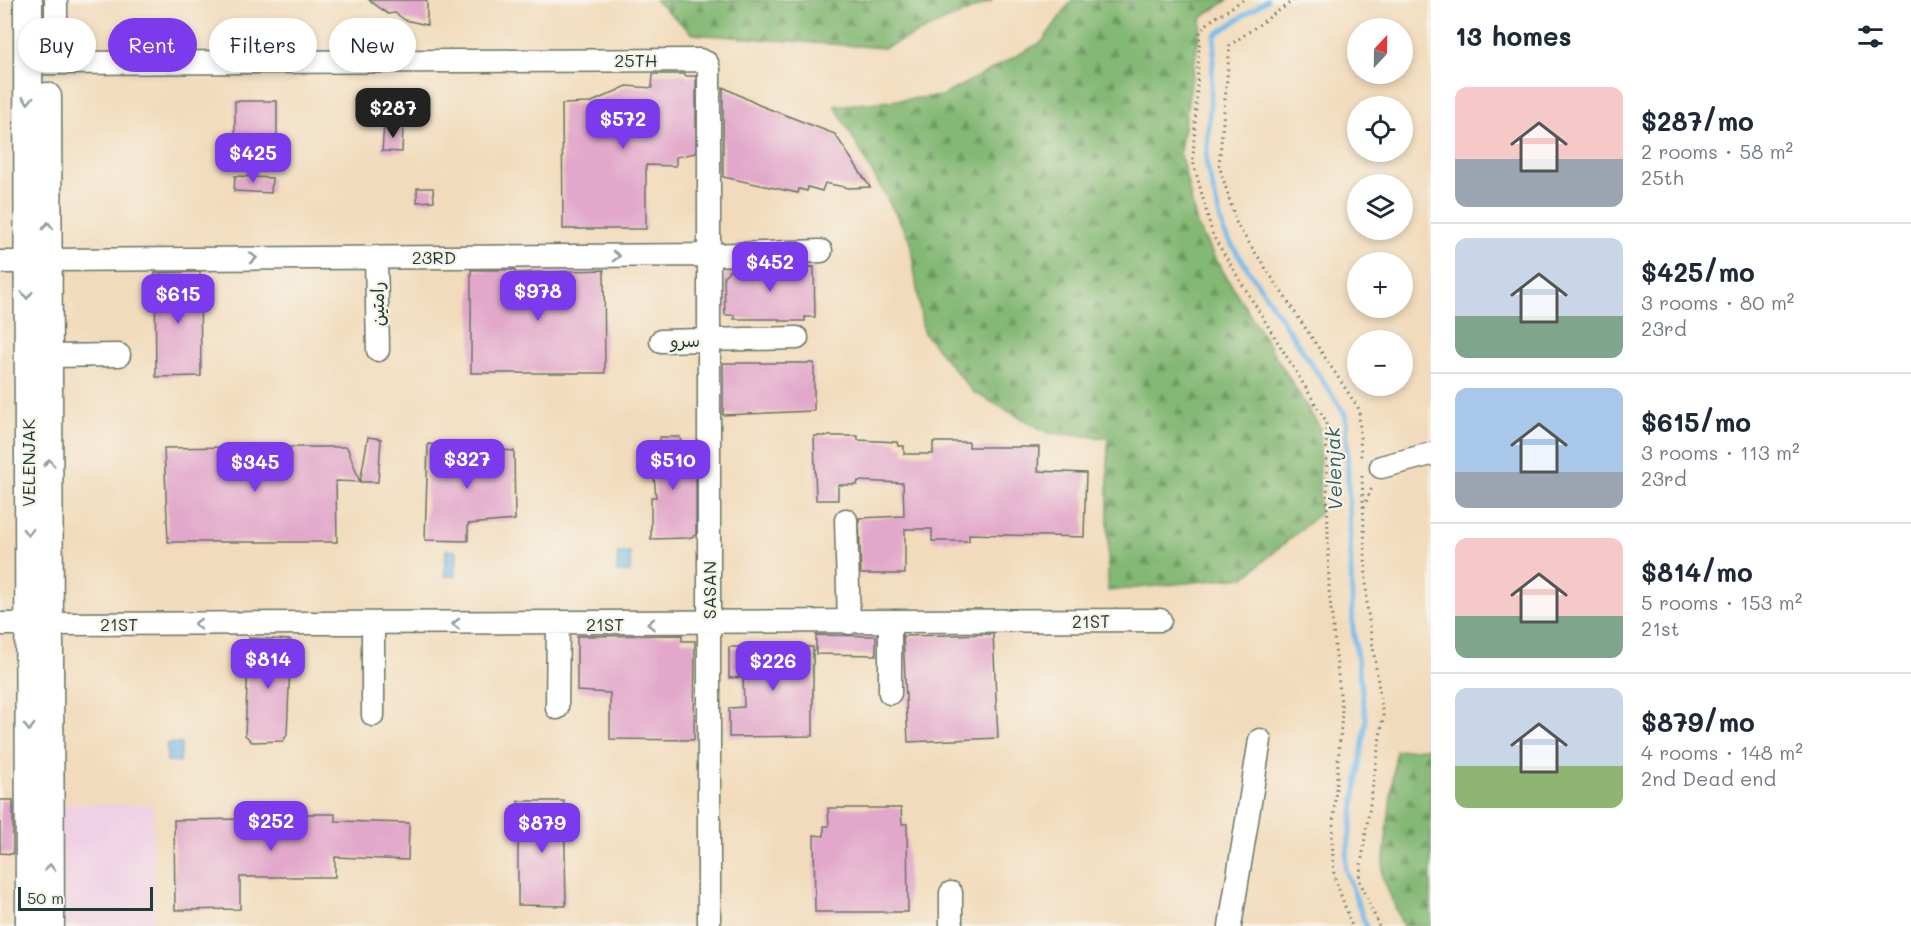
<!DOCTYPE html>
<meta charset="utf-8">
<style>
:root{--surface:#fff;--page:#f2f2f3;--text:#1f2937;--muted:#747a83;--line:#e0e1e3;--accent:#7c3aed}
body{margin:0;font-family:Mali,"Playpen Sans Arabic",sans-serif;background:var(--page);color:var(--text);height:100vh;display:flex;flex-direction:column;font-size:22px;white-space:nowrap}
*{box-sizing:border-box;margin:0}
p{font-size:20px;color:var(--muted)}
.icon{flex:none;width:33px;height:33px;fill:none;stroke:currentColor;stroke-width:2;stroke-linecap:round;stroke-linejoin:round}
.map{position:relative;flex:1;overflow:hidden}
.side{display:flex;flex-direction:column;background:var(--surface);width:480px}
.side>*{flex:none}
.guide{position:absolute;left:18px;top:18px;width:570px;height:54px;display:flex;gap:12px}
.needle{width:39px;rotate:22deg}
.tools{position:absolute;left:1347px;top:18px;display:grid;gap:12px}
.tools a{display:grid;place-items:center;width:66px;height:66px;border-radius:50%;background:var(--surface);box-shadow:0 3px 9px #0003;font-size:30px}
.scale{position:absolute;left:18px;bottom:15px;width:135px;box-sizing:border-box;padding-left:6px;border:3px solid #1f3d34;border-top:0;font-size:16px;line-height:21px;white-space:nowrap;color:#1f3d34;-webkit-text-stroke:4px #f7f3e8;paint-order:stroke}
.price{position:absolute;translate:-50% -51px;padding:0 14px;border-radius:12px;background:var(--accent);color:#fff;font-size:20px;line-height:39px;filter:drop-shadow(0 2px 3px #0008)}
.price::after{content:'';position:absolute;left:50%;top:36px;width:18px;height:14px;margin-left:-9px;background:inherit;clip-path:polygon(0 0,100% 0,50% 100%)}
.price.current{background:#222;color:#fff}
ul{padding:0;list-style:none}
li{display:flex;align-items:center;gap:18px;height:150px;padding:0 24px}
li+li{border-top:2px solid var(--line)}
li span{display:grid;place-items:center;flex:none;width:168px;height:120px;border-radius:12px;color:#555}
li>.icon{margin-inline-start:auto}
span .icon{width:72px;height:72px;fill:#fffc;stroke-width:1}
li b{font-size:26px}
h2{display:flex;justify-content:space-between;align-items:center;height:72px;padding:0 24px;font-size:26px}
.tag{padding:0 21px;border-radius:27px;background:var(--surface);box-shadow:0 3px 9px #0003;font-size:21px;line-height:54px}
.tag.current{background:var(--accent);color:#fff}
main{display:flex;flex:1;min-height:0}
.map>svg:first-child{display:block}
.built{fill:#f0d0e5}
.forest{fill:url(#forest-firs);stroke:#527a54;stroke-width:1.5}
.water{fill:#72b9e9;stroke:#487b8e;stroke-width:1.5}
.lines{fill:none;stroke-linecap:round;stroke-linejoin:round}
.stream{stroke:#72b9e9;stroke-width:5}
.building{fill:#e2a7ca}
.minor-casing{stroke:#697464;stroke-width:25}
.major-casing{stroke:#697464;stroke-width:31}
.path{stroke:#697464;stroke-width:3;stroke-dasharray:1.5 4.5;stroke-linecap:butt}
.minor{stroke:#fff;stroke-width:22}
.major{stroke:#fff;stroke-width:28}
.oneway{stroke:#8f9e9a}
.labels{text-anchor:middle;dominant-baseline:central;stroke-width:4.5;stroke-linejoin:round;paint-order:stroke}
.street-label{font-size:18px;fill:#1f3d34;stroke:#f7f3e8}
.water-label{font-size:20px;font-style:italic;fill:#345c61;stroke:#f7f3e8}
</style>
<main>
<div class="map">
<svg width="1431" height="926" viewBox="0 0 1431 926">
<defs>
<pattern id="forest-firs" width="22" height="20" patternUnits="userSpaceOnUse" patternTransform="scale(1.5)"><rect width="22" height="20" fill="#84b874"/><path d="M5 1l3.5 6h-7zM16 11l3.5 6h-7z" fill="#6b9760"/></pattern>
</defs>
<rect width="100%" height="100%" fill="#f7f3e8"/>
<filter id="ink" filterUnits="userSpaceOnUse"><feTurbulence type="fractalNoise" baseFrequency=".0167" numOctaves="2"/><feDisplacementMap in="SourceGraphic" scale="12" xChannelSelector="R" yChannelSelector="G"/><feConvolveMatrix kernelMatrix="1 2 1 2 8 2 1 2 1" color-interpolation-filters="sRGB"/></filter>
<filter id="wash" filterUnits="userSpaceOnUse"><feTurbulence type="fractalNoise" baseFrequency=".008" numOctaves="4" result="noise"/><feDisplacementMap in="SourceGraphic" scale="24" xChannelSelector="R" yChannelSelector="G"/><feGaussianBlur stdDeviation="1.35" result="paint"/><feColorMatrix in="noise" values="0 0 0 0 0 0 0 0 0 0 0 0 0 0 0 0 0 1.4 0 .05"/><feComposite in="paint" operator="in"/></filter>
<g filter="url(#wash)">
<rect width="100%" height="100%" fill="#f2dbbc"/>
<path class="built" d="M60,803L153,805L155,926H62Z"/>
<path class="forest" d="M655,0H993L884,48L693,34Z
M1072,0H1228L1202,17L1180,151L1197,225L1216,260L1320,428L1319,514L1245,577L1108,591V438L1049,433L973,392L923,332L910,240L835,106L942,96L1042,42Z
M1431,747V926H1403L1382,876L1396,751Z"/>
<path class="water" d="M446,550L457,551L456,576H445Z
M618,553H630V572H617Z
M167,743L181,744L180,762L167,761Z"/>
<g class="lines">
<path class="stream" d="M1267,0L1215,35L1206,162L1224,233L1346,416L1353,628L1366,721L1345,868L1366,926"/>
</g>
<g id="blocks">
<path class="building" d="M369,0H427V25L405,20L395,13L388,14Z
M653,74H685V76H696V153L676,157V166L646,165V229H563L562,104L590,103L627,86L652,88Z
M723,87L759,105L835,134L870,187L849,188L825,183L822,191L808,187L807,191L799,189L798,193L723,177Z
M235,101H277V147H235Z
M384,125L403,127L402,152L382,151Z
M235,176L272,178L271,193L234,191Z
M417,188H433L434,201L417,202Z
M814,267L815,317H805V321H780V319H734V315H725L724,276L732,268Z
M471,270H515V273L604,270L605,373H471Z
M200,272L201,376L156,377L155,273Z
M723,363H814V411L723,415Z
M814,436H858V440L897,442L898,446H904V454H933V442H969V447H1039L1038,471L1086,473L1084,537L969,534V541H932V529H905V574H861L859,518L904,516L903,483L858,481L857,485H838V500H816Z
M368,437L381,439L378,482H360Z
M660,437H680L682,448L696,459V535L689,538L651,539V497H656L651,445H659Z
M428,444L514,451L515,520L468,524V541L425,540Z
M233,447H347L360,482L336,481L337,542H168L164,448Z
M993,634L998,738L908,742L903,636Z
M682,635V641H695L694,740L610,739V693L577,691V636Z
M816,635L876,636V655L816,654Z
M249,638L291,640L287,735L283,741L252,742L245,735Z
M729,647H813V736L729,737V708L744,707L743,677L729,678Z
M0,800H13V854L0,853Z
M518,801H564L566,906L518,905Z
M828,808H901L902,824H907L908,912H815L814,835L824,836V826H829Z
M246,814H335V821L409,823L408,860L335,857V877H240V909L175,910L174,820L246,819Z"/>
</g>
</g>
<g filter="url(#ink)">
<use href="#blocks" fill-opacity="0" stroke="#697464" stroke-width="1.5"/>
<g class="lines">
<defs>
<path id="minor" d="M47,51L56,39V0
M47,63L700,60L707,63L709,69V926
M376,257L378,350
M48,260L710,255L821,251
M0,262H27
M661,341L797,338
M48,356L119,355
M1381,467L1431,454
M846,520L849,623
M0,624H29
M49,624L1160,620
M890,693V623
M557,708L558,624
M373,715V624
M951,893V926
M1230,926L1260,740"/>
<path id="major" d="M28,0L30,926
M47,97L50,926"/>
</defs>
<use href="#minor" class="minor-casing"/>
<use href="#major" class="major-casing"/>
<path class="path" d="M1243,0L1210,21L1200,31L1193,161L1213,236L1326,421L1329,590L1342,713L1332,838L1334,876L1352,926
M1294,0L1230,45L1219,165L1237,225L1359,409L1361,460
M1362,476L1367,606L1383,716L1359,879L1379,926
M1364,507L1373,485"/>
<use href="#minor" class="minor"/>
<use href="#major" class="major"/>
</g>
<defs><path id="oneway-chevron" d="M-2-3.5L2.5 0L-2 3.5" fill="none" stroke-width="1.6" stroke-linecap="round" stroke-linejoin="round" transform="scale(1.5)"/></defs>
<g class="oneway">
<use href="#oneway-chevron" transform="translate(28 100) rotate(90)"/>
<use href="#oneway-chevron" transform="translate(48 226) rotate(-90)"/>
<use href="#oneway-chevron" transform="translate(616 256)"/>
<use href="#oneway-chevron" transform="translate(253 258)"/>
<use href="#oneway-chevron" transform="translate(27 295) rotate(90)"/>
<use href="#oneway-chevron" transform="translate(49 463) rotate(-90)"/>
<use href="#oneway-chevron" transform="translate(28 532) rotate(90)"/>
<use href="#oneway-chevron" transform="translate(198 624) rotate(180)"/>
<use href="#oneway-chevron" transform="translate(456 624) rotate(-180)"/>
<use href="#oneway-chevron" transform="translate(651 624) rotate(180)"/>
<use href="#oneway-chevron" transform="translate(29 727) rotate(90)"/>
<use href="#oneway-chevron" transform="translate(50 868) rotate(-90)"/>
</g>
</g>
<g class="labels">
<g class="street-label">
<text x="636" y="60">25TH</text>
<text x="434" y="257">23RD</text>
<text transform="translate(377 304) rotate(-91)">رامتین</text>
<text transform="translate(685 340) rotate(-1)">سرو</text>
<text transform="translate(28 463) rotate(-90)">VELENJAK</text>
<text transform="translate(709 590) rotate(-90)">SASAN</text>
<text transform="translate(1091 621) rotate(-1)">21ST</text>
<text x="119" y="624">21ST</text>
<text x="605" y="624">21ST</text>
</g>
<g class="water-label">
<text transform="translate(1333 469) rotate(-92)">Velenjak</text>
</g>
</g>
</svg>
<div class="tools">
<a><svg class="needle" viewBox="-14 -14 28 28"><path d="M0-13l5 13h-10z" fill="#e53935"/><path d="M0 13l5-13h-10z" fill="#747a83"/></svg></a>
<a><svg class="icon" aria-label="locate" viewBox="0 0 24 24"><circle cx="12" cy="12" r="6"/><path d="M12 2v4M12 18v4M2 12h4M18 12h4"/></svg></a>
<a><svg class="icon" aria-label="layers" viewBox="0 0 24 24"><path d="M12 4l9 5-9 5-9-5zM3 14l9 5 9-5"/></svg></a>
<a>+</a>
<a>−</a>
</div>
<div class="scale">50 m</div>
<b class="price current" style="left:393px;top:139px">$287</b>
<b class="price" style="left:623px;top:150px">$572</b>
<b class="price" style="left:253px;top:184px">$425</b>
<b class="price" style="left:770px;top:293px">$452</b>
<b class="price" style="left:538px;top:322px">$978</b>
<b class="price" style="left:178px;top:325px">$615</b>
<b class="price" style="left:467px;top:490px">$327</b>
<b class="price" style="left:673px;top:491px">$510</b>
<b class="price" style="left:255px;top:493px">$345</b>
<b class="price" style="left:268px;top:690px">$814</b>
<b class="price" style="left:773px;top:692px">$226</b>
<b class="price" style="left:271px;top:852px">$252</b>
<b class="price" style="left:542px;top:854px">$879</b>
<div class="guide">
<a class="tag">Buy</a>
<a class="tag current">Rent</a>
<a class="tag">Filters</a>
<a class="tag">New</a>
</div>
</div>
<section class="side">
<h2>13 homes<svg class="icon" aria-label="filters" viewBox="0 0 24 24"><path d="M4 7h16M4 17h16"/><circle cx="9" cy="7" r="2"/><circle cx="15" cy="17" r="2"/></svg></h2>
<ul>
<li><span style="background:linear-gradient(#f6c9c9 60%,#9aa5b1 0)"><svg class="icon" aria-label="home" viewBox="0 0 24 24"><path d="M3 11l9-7 9 7M6 9v11h12V9"/></svg></span><div><b>$287/mo</b><p>2 rooms · 58 m²</p><p>25th</p></div></li>
<li><span style="background:linear-gradient(#c9d6e8 65%,#7fa58c 0)"><svg class="icon" aria-label="home" viewBox="0 0 24 24"><path d="M3 11l9-7 9 7M6 9v11h12V9"/></svg></span><div><b>$425/mo</b><p>3 rooms · 80 m²</p><p>23rd</p></div></li>
<li><span style="background:linear-gradient(#a9c7e8 70%,#9aa5b1 0)"><svg class="icon" aria-label="home" viewBox="0 0 24 24"><path d="M3 11l9-7 9 7M6 9v11h12V9"/></svg></span><div><b>$615/mo</b><p>3 rooms · 113 m²</p><p>23rd</p></div></li>
<li><span style="background:linear-gradient(#f6c9c9 65%,#7fa58c 0)"><svg class="icon" aria-label="home" viewBox="0 0 24 24"><path d="M3 11l9-7 9 7M6 9v11h12V9"/></svg></span><div><b>$814/mo</b><p>5 rooms · 153 m²</p><p>21st</p></div></li>
<li><span style="background:linear-gradient(#c9d6e8 65%,#8fb573 0)"><svg class="icon" aria-label="home" viewBox="0 0 24 24"><path d="M3 11l9-7 9 7M6 9v11h12V9"/></svg></span><div><b>$879/mo</b><p>4 rooms · 148 m²</p><p>2nd Dead end</p></div></li>
</ul>
</section>
</main>
